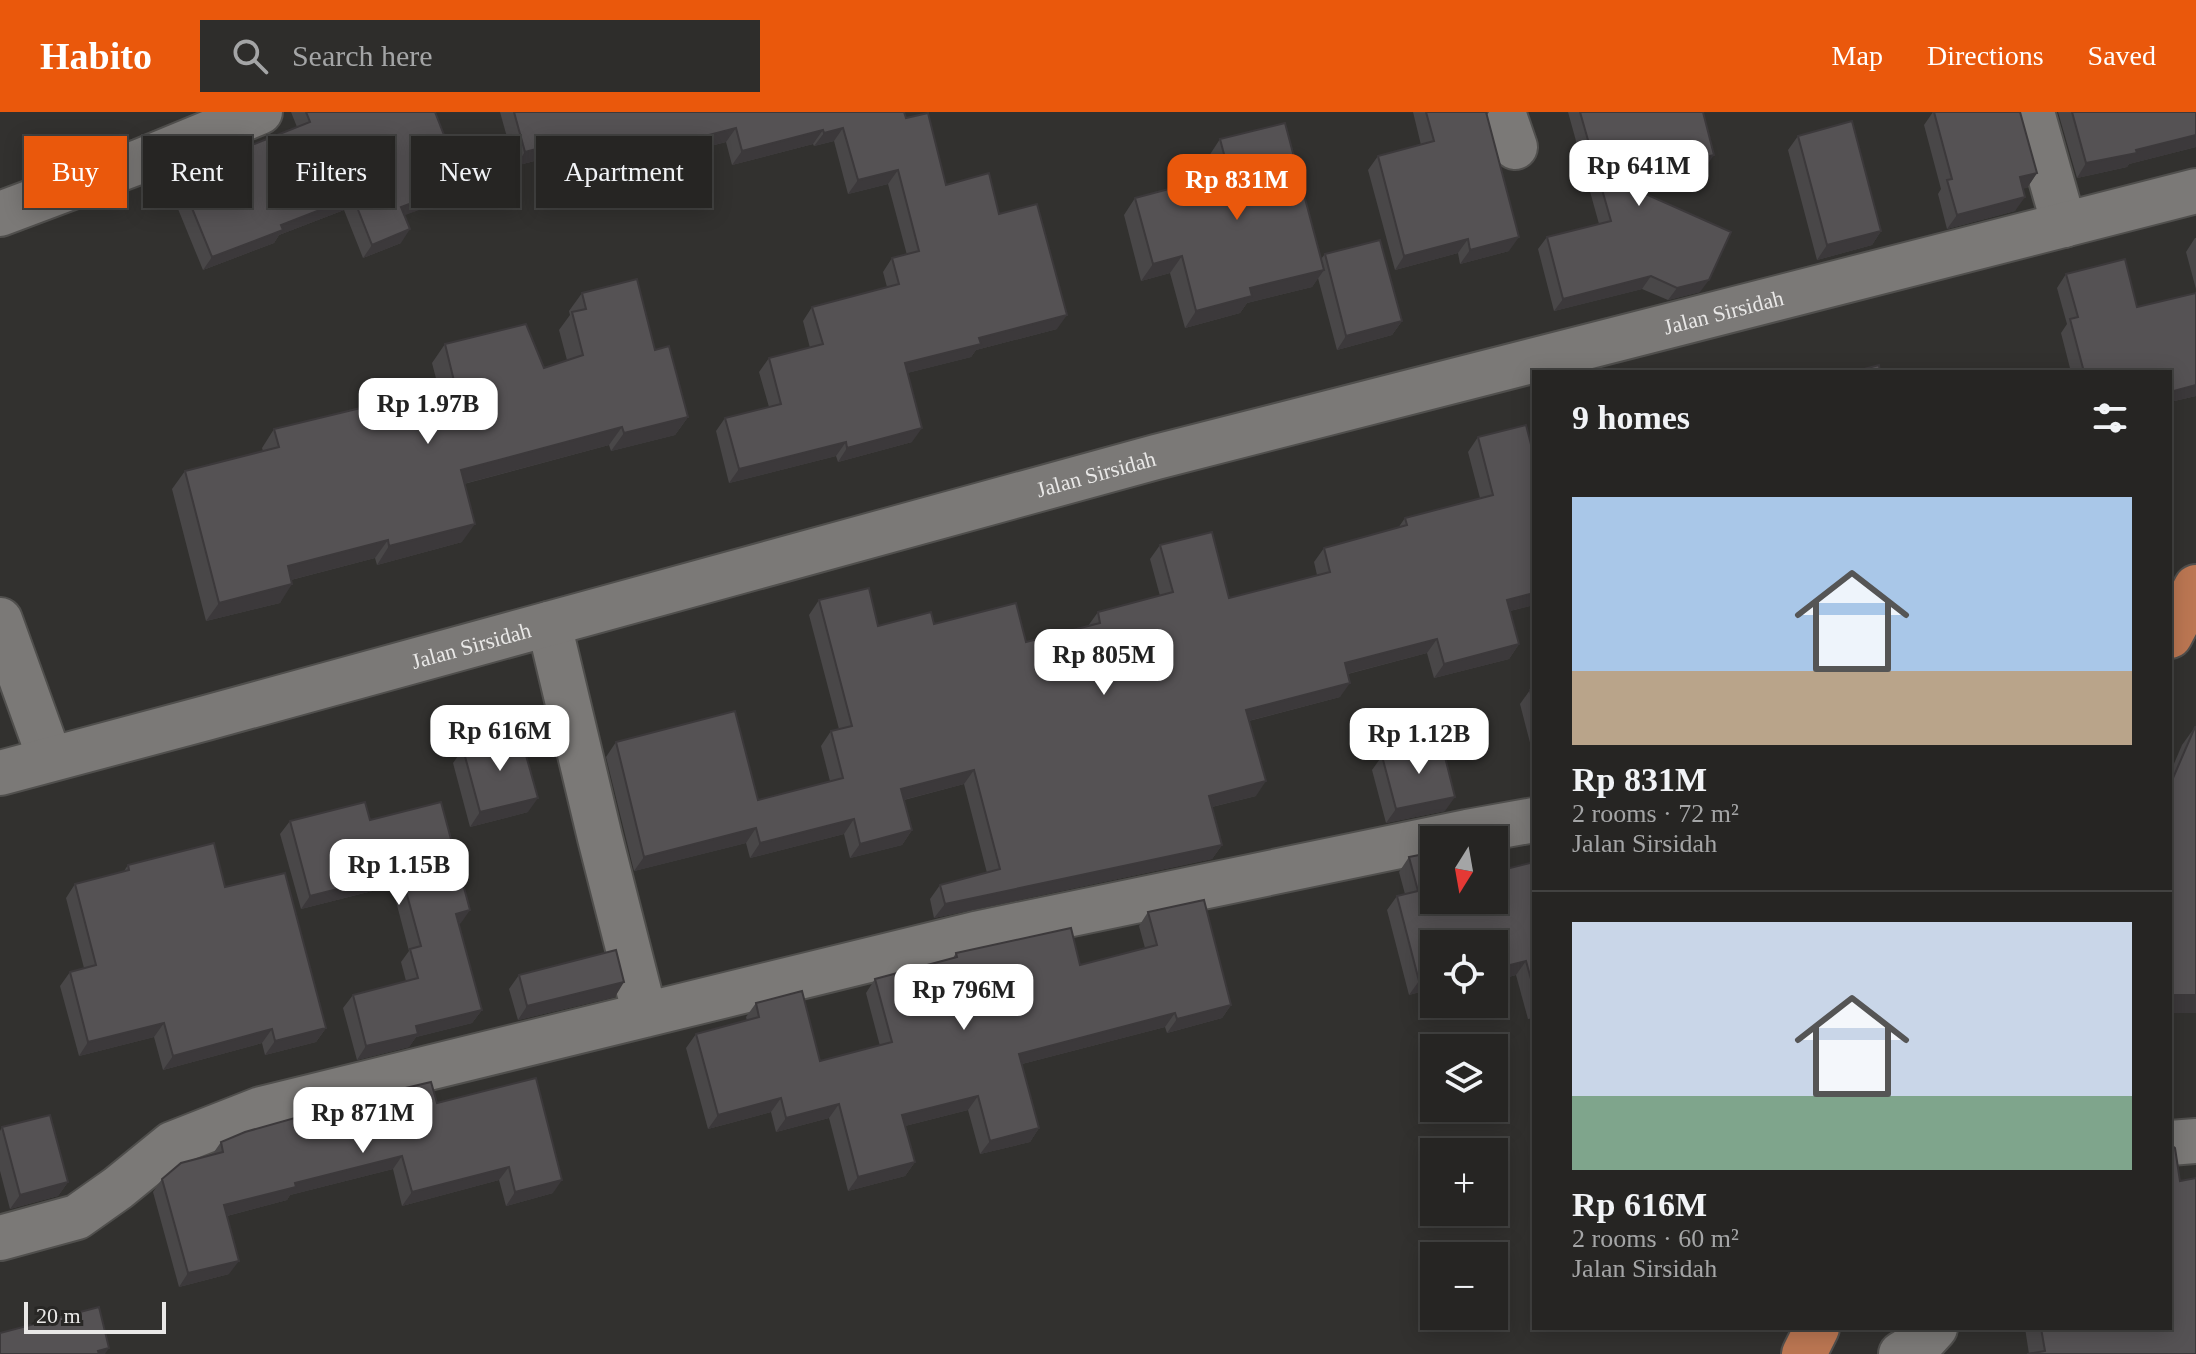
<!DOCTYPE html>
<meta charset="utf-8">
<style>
:root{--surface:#262523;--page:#2e2d2b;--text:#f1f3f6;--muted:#a4a5a6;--line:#424241;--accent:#ea580c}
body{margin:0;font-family:Georgia,serif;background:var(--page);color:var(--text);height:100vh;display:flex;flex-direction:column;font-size:30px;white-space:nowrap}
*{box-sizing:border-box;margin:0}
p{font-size:26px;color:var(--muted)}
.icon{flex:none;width:44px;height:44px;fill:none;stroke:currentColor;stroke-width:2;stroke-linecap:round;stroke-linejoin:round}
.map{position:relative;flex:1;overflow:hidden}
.sheet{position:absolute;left:1532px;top:258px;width:640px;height:960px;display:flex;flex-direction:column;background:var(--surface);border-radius:0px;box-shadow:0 4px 20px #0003,0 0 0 2px var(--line)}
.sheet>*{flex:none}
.guide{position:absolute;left:24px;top:24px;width:760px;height:72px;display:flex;gap:16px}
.needle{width:52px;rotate:191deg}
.controls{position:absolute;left:1420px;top:714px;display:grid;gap:16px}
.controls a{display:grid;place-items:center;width:88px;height:88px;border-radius:0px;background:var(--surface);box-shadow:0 4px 20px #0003,0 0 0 2px var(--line);font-size:40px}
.scale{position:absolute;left:24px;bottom:20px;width:142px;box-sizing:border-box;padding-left:8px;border:4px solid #e9e8e7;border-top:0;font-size:22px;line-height:28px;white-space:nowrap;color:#e9e8e7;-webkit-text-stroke:6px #282725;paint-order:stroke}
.price{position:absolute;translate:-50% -68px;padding:0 18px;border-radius:16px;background:#fff;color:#222;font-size:26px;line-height:52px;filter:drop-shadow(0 2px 4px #0008)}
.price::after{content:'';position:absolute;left:50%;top:48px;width:24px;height:18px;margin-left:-12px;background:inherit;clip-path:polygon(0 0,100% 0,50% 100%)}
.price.active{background:var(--accent);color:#fff}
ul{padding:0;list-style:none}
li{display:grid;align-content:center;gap:16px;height:424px;padding:0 40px}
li+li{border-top:2px solid var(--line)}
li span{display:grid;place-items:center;height:248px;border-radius:0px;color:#555}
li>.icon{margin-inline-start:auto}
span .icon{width:144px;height:144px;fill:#fffc;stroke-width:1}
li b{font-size:34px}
h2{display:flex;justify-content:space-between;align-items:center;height:96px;padding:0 40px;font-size:34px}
.pill{padding:0 28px;border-radius:0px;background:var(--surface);box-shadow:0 4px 20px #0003,0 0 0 2px var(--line);font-size:28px;line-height:72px}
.pill.active{background:var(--accent);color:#fff}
header{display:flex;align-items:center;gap:48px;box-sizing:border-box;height:112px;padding:0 40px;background:var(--accent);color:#fff}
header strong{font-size:38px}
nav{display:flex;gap:44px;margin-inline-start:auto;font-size:28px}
.search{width:560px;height:72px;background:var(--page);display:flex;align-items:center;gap:20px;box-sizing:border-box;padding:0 28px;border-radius:0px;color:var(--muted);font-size:30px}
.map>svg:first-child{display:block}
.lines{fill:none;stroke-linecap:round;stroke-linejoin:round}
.minor-casing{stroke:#504f4d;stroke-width:48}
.tertiary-casing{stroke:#504f4d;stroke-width:48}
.trunk-casing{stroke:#504f4d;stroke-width:48}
.minor{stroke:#7b7977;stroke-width:44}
.tertiary{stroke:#7b7977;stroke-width:44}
.trunk{stroke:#bb7652;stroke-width:44}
.wall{fill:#494748}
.shaded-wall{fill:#3c393b}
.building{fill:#555254;stroke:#3c393b;stroke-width:2}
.labels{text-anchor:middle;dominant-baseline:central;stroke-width:8;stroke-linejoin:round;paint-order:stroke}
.street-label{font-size:22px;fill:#e9e8e7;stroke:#282725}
</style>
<header>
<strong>Habito</strong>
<div class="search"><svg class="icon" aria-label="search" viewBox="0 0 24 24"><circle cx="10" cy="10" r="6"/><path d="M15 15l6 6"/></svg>Search here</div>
<nav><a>Map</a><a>Directions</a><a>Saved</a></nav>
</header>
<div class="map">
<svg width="2196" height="1242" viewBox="0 0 2196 1242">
<rect width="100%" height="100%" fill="#32312f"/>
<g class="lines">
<defs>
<path id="minor" d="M1503,0L1515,35
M2032,0L2064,113
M0,102L141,49L260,0
M0,508L50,647
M549,512L600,726L645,903
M2170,1031L2196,1029
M0,1126L77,1105L118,1076L172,1032L261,997L975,822L1467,720L1534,708
M1901,1242L1924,1228L1935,1216"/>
<g id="tertiary">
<path id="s1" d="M0,661L206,606L1156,345L2196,79"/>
</g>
<path id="trunk" d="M2170,524L2196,475
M1804,1242L1817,1216"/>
</defs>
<use href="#minor" class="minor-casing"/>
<use href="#tertiary" class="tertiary-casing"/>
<use href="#trunk" class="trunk-casing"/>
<use href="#minor" class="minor"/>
<use href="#tertiary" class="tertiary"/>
<use href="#trunk" class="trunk"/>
</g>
<path class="wall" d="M291,0H435L463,72L454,85L404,103L401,131L363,146L344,98L279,123L274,131L203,158L169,75L178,62L297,15Z
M500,0H904L906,6L946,73L999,102L1057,217L976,238L971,245L907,261L912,330L838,350L836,344L729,371L716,319L725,306L769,295L759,260L769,246L810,236L803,209L812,195L887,175L883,160L892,146L907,143L888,72L848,82L834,29L814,34L813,32L732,53L726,30L565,72L558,43L515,54Z
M1413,0H1489L1487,3L1509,139L1460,152L1458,141L1395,158L1368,58L1378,44L1421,33Z
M1568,0H1703L1705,56L1629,74L1700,180L1668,188L1642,177L1554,199L1538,137L1547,125L1599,112Z
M1933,0H2020L2037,61L2027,76H2023L2015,99L1947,117L1938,82L1941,77L1924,13Z
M2058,0H2196V35L2129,52L2127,55L2077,66Z
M1798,24L1881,119L1872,133L1817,148L1788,38Z
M1220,27L1321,147L1325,142L1402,209L1392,223L1337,238L1318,166L1312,175L1247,191L1240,201L1185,216L1170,161L1141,169L1124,103L1135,86L1214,65L1209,44Z
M2195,126H2196V177L2186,140Z
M2066,162L2137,195L2196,284L2170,290V260H2071L2061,221L2067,212L2057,176Z
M582,181L655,238L688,305L675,323L611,339L609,333L464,372L462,430L377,453L375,446L291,468L280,491L206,509L172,377L185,359L263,339L262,336L274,317L370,296L439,278L432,251L445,232L544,256L567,248L559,218L570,203L569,199Z
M1478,325L1534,344V493L1510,499L1519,532L1509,547L1434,566L1427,541L1348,562L1340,585L1249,609L1256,684L1212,695L1222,733L1212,747L934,806L930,787L940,773L987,761L964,672L904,688L912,718L902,733L850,746L844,722L750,746L746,731L634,759L606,645L616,630L758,688L830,669L821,634L831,619L839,617L809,503L819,488L878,514L934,512L1026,530L1088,514L1098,500L1160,484L1150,447L1160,433L1229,486L1317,463L1314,450L1324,436L1398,416L1405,406L1480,386L1468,340Z
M1534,577V646L1520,592L1530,578Z
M2195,615H2196V901H2170V661L2182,633Z
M463,637L528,700L470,715L453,651Z
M1382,644L1445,699L1386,711L1372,658Z
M370,708L461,811L458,812L482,898L472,911L416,925L409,935L357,948L343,896L353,883L406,869L401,850L409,839L392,774L301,797L280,722L290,709Z
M1409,745L1434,788L1534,750V906L1528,907L1516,863L1494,869V832L1434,876L1409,883L1387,798L1397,784L1405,782L1399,760Z
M128,753L225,775L326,916L316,930L265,943L262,931L163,958L154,925L79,944L60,874L70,860L84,856L66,786L75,772L124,759Z
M1148,800L1231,893L1222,906L1167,921L1165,915L1022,952L1039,1016L1030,1030L980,1042L968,998L905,1014L915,1050L905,1064L848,1079L829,1006L776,1020L771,1000L708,1017L686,936L696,922L747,909L746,905L756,891L820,949L880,934L866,881L875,867L953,846L956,841L1080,853L1145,836L1139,814Z
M519,863L615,885L518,908L509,877Z
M437,991L553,1081L506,1094L499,1068L402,1094L393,1057L290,1083L287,1088L227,1104L229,1162L179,1175L153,1080L162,1067L212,1043L221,1030Z
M2,1015L68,1070L58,1084L10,1097L0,1059V1019Z
M2180,1069L2196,1242H2029L2025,1216H2170Z"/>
<path class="shaded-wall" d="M736,16L726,30L565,72L574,58Z
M843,16L834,29L814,34L824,21Z
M823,18L813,32L732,53L742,39Z
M2196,23V35L2129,52L2127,55L2077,66L2086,51Z
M567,29L558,43L515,54L525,40Z
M1714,43L1705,56L1605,80L1614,68Z
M898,58L888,72L848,82L858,68Z
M2037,61L2027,76L2010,79L2020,65Z
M463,72L454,85L392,108L401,95Z
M353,85L344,98L279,123L274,131L203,158L212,145L281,113Z
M2025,85L2015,99L1947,117L1957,103Z
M410,117L401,131L363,146L372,133Z
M1881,119L1872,133L1817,148L1827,133Z
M1519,125L1509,139L1460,152L1470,138Z
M1468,127L1458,141L1395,158L1404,144Z
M1182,144L1170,161L1141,169L1153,152Z
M1324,158L1312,175L1247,191L1240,201L1185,216L1196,199L1250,176Z
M1651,164L1642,177L1554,199L1563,187Z
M1709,168L1700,180L1668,188L1677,176Z
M1067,203L1057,217L976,238L971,245L895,264L905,251L979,226Z
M1402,209L1392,223L1337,238L1346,224Z
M2196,273V284L2170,290V280Z
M688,305L675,323L611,339L624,321Z
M622,315L609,333L448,376L461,358Z
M922,316L912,330L838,350L847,336Z
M846,330L836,344L729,371L739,357Z
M475,412L462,430L377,453L389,434Z
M388,428L375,446L275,472L288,454Z
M292,472L280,491L206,509L219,491Z
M1534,481V493L1497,502L1507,488Z
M1437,527L1427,541L1335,565L1345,551Z
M1519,532L1509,547L1434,566L1444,552Z
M1350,571L1340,585L1236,612L1246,598Z
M974,658L964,672L891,691L901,677Z
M1266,669L1256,684L1199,698L1209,684Z
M1455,685L1445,699L1386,711L1396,697Z
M538,686L528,700L470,715L480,700Z
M854,707L844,722L750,746L760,731Z
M756,716L746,731L634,759L644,745Z
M912,718L902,733L850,746L860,732Z
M1222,733L1212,747L934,806L945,792Z
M401,761L392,774L301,797L310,784Z
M470,798L461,811L446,815L456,802Z
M1526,849L1516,863L1494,869V857Z
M1434,865V876L1409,883L1419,869Z
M624,870L615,885L518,908L527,894Z
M2170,883H2196V901H2170Z
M1231,893L1222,906L1167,921L1177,907Z
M482,898L472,911L416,925L409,935L357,948L366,934L416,914Z
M1175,901L1165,915L1010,955L1019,942Z
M164,911L154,925L79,944L88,930Z
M326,916L316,930L265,943L275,929Z
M272,917L262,931L163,958L173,944Z
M978,984L968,998L893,1017L902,1003Z
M781,986L771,1000L708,1017L718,1003Z
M839,992L829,1006L776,1020L786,1006Z
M1039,1016L1030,1030L980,1042L990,1029Z
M402,1044L393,1057L290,1083L287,1088L215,1107L224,1093L295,1071Z
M915,1050L905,1064L848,1079L858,1065Z
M509,1055L499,1068L402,1094L412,1080Z
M562,1068L553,1081L506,1094L515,1080Z
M68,1070L58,1084L10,1097L20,1083Z
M239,1149L229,1162L179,1175L188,1161Z
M109,1236L105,1242H96L98,1239Z"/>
<path class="building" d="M306,0H435L463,72L401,95L410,117L372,133L353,85L281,113L283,118L212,145L178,62L310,10Z
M514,0H904L906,6L928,1L946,73L989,61L999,102L1037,92L1067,203L979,226L981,232L905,251L922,316L847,336L846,330L739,357L725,306L781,292L769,246L823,232L812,195L899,172L892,146L919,139L898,58L858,68L843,16L824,21L823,18L742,39L736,16L574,58L567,29L525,40Z
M1426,0H1486L1519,125L1470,138L1468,127L1404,144L1378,44L1434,29Z
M1580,0H1703L1714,43L1614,68L1731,120L1709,168L1677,176L1651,164L1563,187L1547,125L1611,109Z
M1934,0H2020L2037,61L2020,65L2025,85L1957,103L1947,68L1952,67Z
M2072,0H2196V23L2136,38L2137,41L2086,51Z
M1852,9L1881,119L1827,133L1798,24Z
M1285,11L1324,158L1250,176L1252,184L1196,199L1182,144L1153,152L1135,86L1229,61L1220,27Z
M1380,128L1402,209L1346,224L1325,142Z
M2125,147L2137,195L2196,181V273L2170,280V260H2084L2070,207L2078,205L2066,162Z
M637,167L655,238L669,234L688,305L624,321L622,315L461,358L475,412L389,434L388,428L288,454L292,472L219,491L185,359L279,335L274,317L369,294L370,296L455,273L445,232L526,212L544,256L583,243L572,200L586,197L582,181Z
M1879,253L1880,260H1853Z
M1526,313L1534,344V481L1507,488L1519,532L1444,552L1437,527L1345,551L1350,571L1246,598L1266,669L1209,684L1222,733L945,792L940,773L1000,757L974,658L901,677L912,718L860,732L854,707L760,731L756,716L644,745L616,630L735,599L758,688L843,666L831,619L852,614L819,488L869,476L878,514L931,500L934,512L1016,491L1026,530L1100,511L1098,500L1173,480L1160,433L1212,420L1229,486L1330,460L1324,436L1407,413L1405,406L1493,383L1478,325Z
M1534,577V594L1530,578Z
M2195,615H2196V883H2170V673Z
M520,622L538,686L480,700L463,637Z
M1441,629L1455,685L1396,697L1382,644Z
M365,690L370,708L441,690L470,798L456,802L482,898L416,914L418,922L366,934L353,883L418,866L410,837L421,834L401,761L310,784L290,709Z
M214,731L225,775L285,761L326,916L275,929L272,917L173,944L164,911L88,930L70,860L96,853L75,772L129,758L128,753Z
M1434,740V788H1494V760L1534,750V878L1526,849L1494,857V832H1434V865L1419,869L1397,784L1418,779L1409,745Z
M1204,788L1231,893L1177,907L1175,901L1019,942L1039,1016L990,1029L978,984L902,1003L915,1050L858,1065L839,992L786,1006L781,986L718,1003L696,922L759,905L756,891L802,879L820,949L892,930L875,867L957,845L956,841L1071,816L1080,853L1157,833L1148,800Z
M616,838L624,870L527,894L519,863Z
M536,966L562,1068L515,1080L509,1055L412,1080L402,1044L295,1071L296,1075L224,1093L239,1149L188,1161L162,1067L181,1051L223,1040L221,1030L245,1020L380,982L431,970L437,991Z
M50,1003L68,1070L20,1083L2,1015Z
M2170,1032L2175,1036L2180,1069L2196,1066V1242H2027L2045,1239L2041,1216H2170Z
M99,1195L109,1236L98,1239L99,1242H0V1221Z"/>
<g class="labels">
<g class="street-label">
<text stroke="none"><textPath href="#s1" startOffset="1784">Jalan Sirsidah</textPath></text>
<text stroke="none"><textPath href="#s1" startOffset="1136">Jalan Sirsidah</textPath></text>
<text stroke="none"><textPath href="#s1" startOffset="488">Jalan Sirsidah</textPath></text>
</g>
</g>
</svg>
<div class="controls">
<a><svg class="needle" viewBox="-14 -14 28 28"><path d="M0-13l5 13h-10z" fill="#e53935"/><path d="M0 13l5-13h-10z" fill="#a4a5a6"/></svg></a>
<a><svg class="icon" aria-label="locate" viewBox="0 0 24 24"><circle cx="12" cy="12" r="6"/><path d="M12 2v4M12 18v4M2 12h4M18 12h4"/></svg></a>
<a><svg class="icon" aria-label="layers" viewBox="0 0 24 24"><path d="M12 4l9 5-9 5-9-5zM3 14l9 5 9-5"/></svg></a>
<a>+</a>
<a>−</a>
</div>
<div class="scale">20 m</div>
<b class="price" style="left:1639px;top:96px">Rp 641M</b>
<b class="price active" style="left:1237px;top:110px">Rp 831M</b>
<b class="price" style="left:428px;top:334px">Rp 1.97B</b>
<b class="price" style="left:1104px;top:585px">Rp 805M</b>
<b class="price" style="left:500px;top:661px">Rp 616M</b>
<b class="price" style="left:1419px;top:664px">Rp 1.12B</b>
<b class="price" style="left:399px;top:795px">Rp 1.15B</b>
<b class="price" style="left:964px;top:920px">Rp 796M</b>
<b class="price" style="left:363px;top:1043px">Rp 871M</b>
<div class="guide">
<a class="pill active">Buy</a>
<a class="pill">Rent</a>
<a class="pill">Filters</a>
<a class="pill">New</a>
<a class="pill">Apartment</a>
</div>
<section class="sheet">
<h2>9 homes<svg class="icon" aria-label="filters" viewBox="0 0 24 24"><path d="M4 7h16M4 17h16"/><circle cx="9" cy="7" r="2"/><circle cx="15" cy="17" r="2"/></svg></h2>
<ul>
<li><span style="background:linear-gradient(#a9c7e8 70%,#b9a48a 0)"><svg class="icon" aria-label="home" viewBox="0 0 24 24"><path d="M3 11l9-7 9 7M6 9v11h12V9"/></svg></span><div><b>Rp 831M</b><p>2 rooms · 72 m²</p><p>Jalan Sirsidah</p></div></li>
<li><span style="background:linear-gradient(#c9d6e8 70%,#7fa58c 0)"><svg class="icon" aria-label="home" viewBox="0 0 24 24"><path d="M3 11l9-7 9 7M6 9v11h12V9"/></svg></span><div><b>Rp 616M</b><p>2 rooms · 60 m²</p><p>Jalan Sirsidah</p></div></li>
</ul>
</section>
</div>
